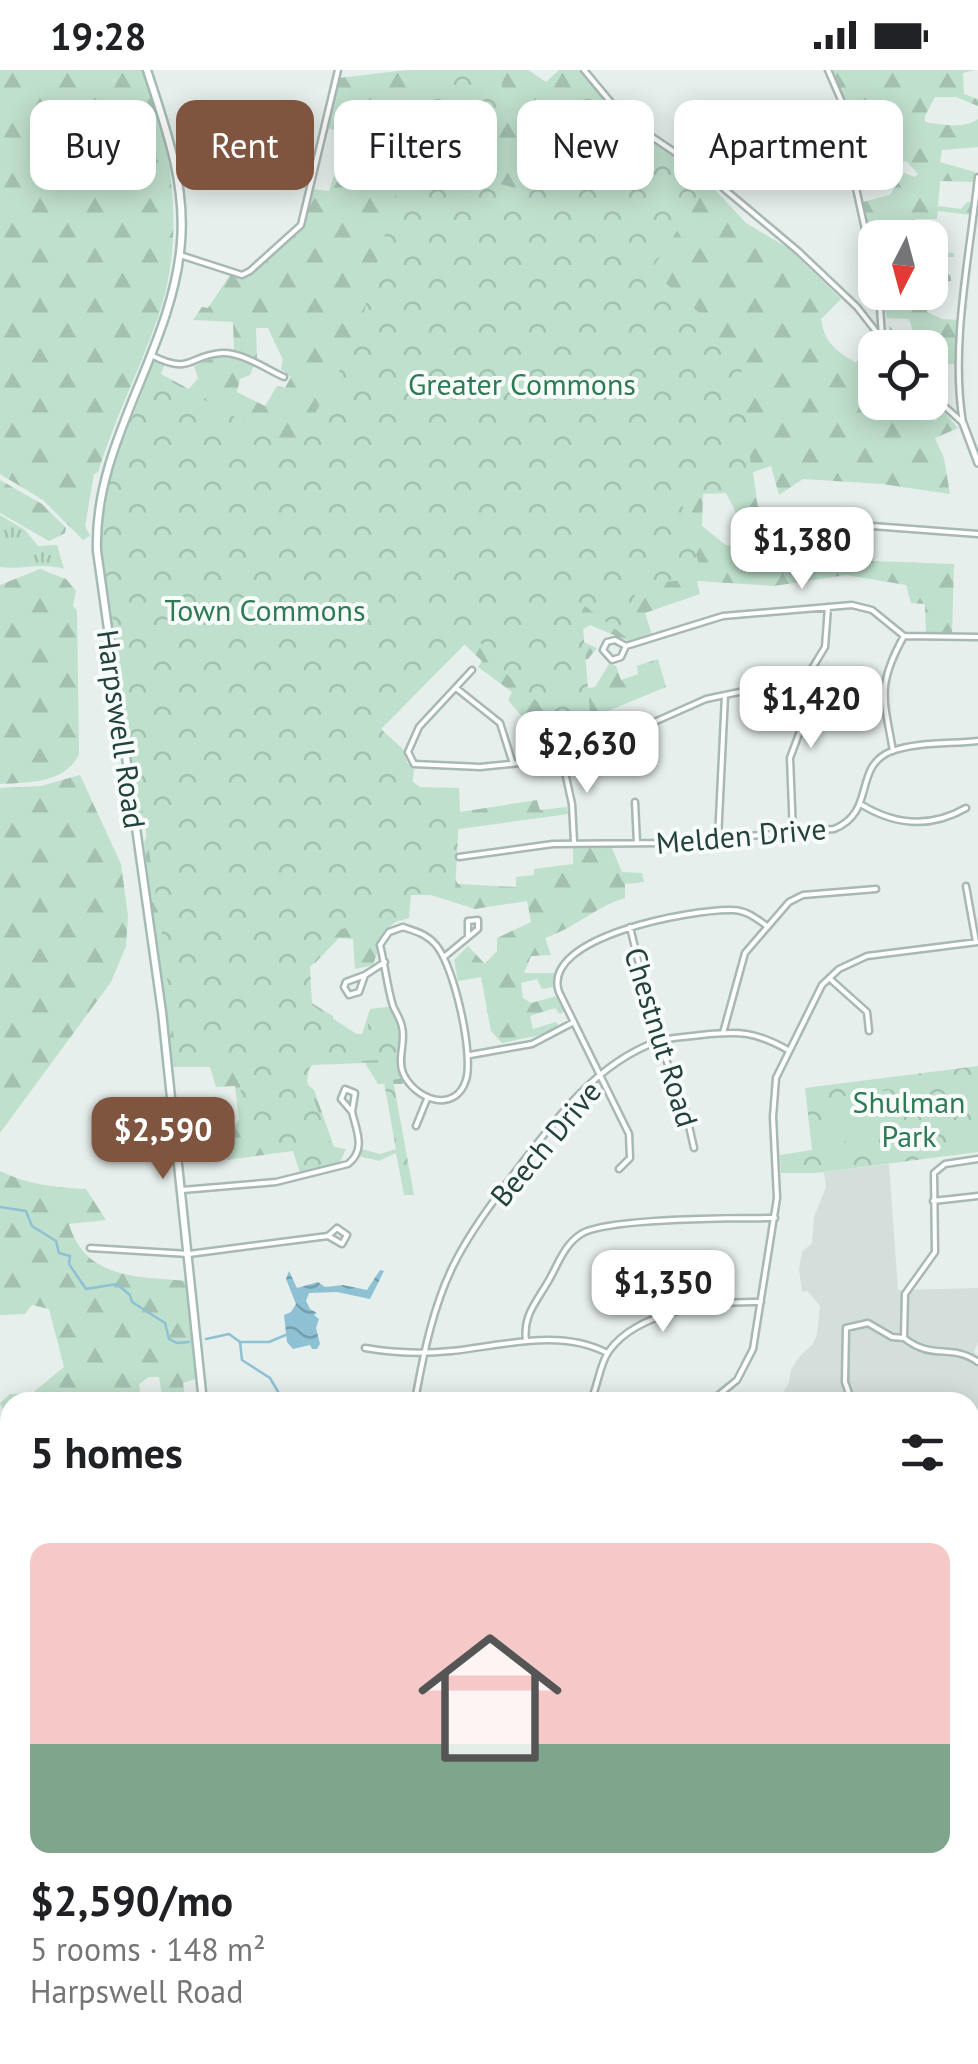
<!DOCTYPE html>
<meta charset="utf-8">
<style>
:root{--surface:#fff;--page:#f2f2f2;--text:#202124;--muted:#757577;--line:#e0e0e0;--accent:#7f553f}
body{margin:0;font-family:"PT Sans",sans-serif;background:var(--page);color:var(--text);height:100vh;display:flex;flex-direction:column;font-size:38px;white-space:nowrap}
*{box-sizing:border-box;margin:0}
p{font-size:32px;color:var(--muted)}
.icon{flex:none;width:55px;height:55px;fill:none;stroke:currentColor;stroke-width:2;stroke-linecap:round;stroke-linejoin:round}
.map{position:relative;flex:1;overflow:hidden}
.details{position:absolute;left:0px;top:1322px;width:980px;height:672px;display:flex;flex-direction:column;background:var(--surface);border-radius:30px 30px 0 0;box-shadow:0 5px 25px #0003}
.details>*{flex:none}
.top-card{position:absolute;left:30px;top:30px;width:920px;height:90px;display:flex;gap:20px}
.needle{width:65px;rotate:186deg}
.buttons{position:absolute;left:858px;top:150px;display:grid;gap:20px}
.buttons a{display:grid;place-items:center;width:90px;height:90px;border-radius:20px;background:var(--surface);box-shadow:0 5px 25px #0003;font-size:50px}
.price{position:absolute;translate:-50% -85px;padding:0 22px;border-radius:20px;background:#fff;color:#222;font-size:32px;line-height:65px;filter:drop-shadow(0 2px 5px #0008)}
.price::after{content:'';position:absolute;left:50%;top:60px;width:30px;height:22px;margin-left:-15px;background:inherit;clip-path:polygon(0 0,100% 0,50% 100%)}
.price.current{background:var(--accent);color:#fff}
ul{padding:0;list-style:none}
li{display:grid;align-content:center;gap:20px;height:530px;padding:0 30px}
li+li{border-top:2px solid var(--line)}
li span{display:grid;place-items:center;height:310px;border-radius:20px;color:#555}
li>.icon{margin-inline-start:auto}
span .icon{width:180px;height:180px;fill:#fffc;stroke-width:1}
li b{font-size:42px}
h2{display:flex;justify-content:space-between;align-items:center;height:120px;padding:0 30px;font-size:42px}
.pill{padding:0 35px;border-radius:20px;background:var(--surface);box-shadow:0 5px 25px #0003;font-size:35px;line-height:90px}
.pill.current{background:var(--accent);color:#fff}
.status{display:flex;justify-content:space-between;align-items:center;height:70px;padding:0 50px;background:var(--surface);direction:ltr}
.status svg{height:28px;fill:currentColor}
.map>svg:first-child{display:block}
.built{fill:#d4dfdb}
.grass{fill:url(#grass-tufts)}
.forest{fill:url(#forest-firs)}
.park{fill:url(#park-crowns)}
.pitch{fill:#bfe0cc}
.water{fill:url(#water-waves)}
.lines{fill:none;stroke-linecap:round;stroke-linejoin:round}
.stream{stroke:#8ec1d4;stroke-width:2.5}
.minor-casing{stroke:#a8b8b4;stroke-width:9}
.tertiary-casing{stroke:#a8b8b4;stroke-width:10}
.secondary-casing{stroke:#a4bbb5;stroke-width:11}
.minor{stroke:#fff;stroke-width:4}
.tertiary{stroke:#fff;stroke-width:5}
.secondary{stroke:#fff;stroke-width:6}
.labels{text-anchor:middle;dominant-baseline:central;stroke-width:8;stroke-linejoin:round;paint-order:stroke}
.park-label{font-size:30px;fill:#2d7a54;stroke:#f7fbf9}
.street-label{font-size:30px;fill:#24423d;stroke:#f7fbf9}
</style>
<div class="status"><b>19:28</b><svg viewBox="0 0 49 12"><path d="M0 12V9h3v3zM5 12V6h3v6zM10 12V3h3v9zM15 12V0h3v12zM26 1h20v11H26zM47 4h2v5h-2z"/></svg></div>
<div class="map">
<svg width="978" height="1994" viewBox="0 0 978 1994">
<defs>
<pattern id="grass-tufts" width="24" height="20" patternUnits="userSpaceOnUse" patternTransform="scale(2.5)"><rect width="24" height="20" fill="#bfe0cc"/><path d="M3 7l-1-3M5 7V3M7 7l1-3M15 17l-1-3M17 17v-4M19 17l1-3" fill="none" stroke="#a4c1b0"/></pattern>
<pattern id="forest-firs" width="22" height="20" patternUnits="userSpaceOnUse" patternTransform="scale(2.5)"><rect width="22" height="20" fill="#bfe0cc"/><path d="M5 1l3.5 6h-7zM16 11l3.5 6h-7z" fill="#a4c1b0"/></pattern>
<pattern id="park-crowns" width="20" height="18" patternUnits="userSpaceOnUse" patternTransform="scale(2.5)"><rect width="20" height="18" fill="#bfe0cc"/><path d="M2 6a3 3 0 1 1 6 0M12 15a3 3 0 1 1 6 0" fill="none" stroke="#a4c1b0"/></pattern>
<pattern id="water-waves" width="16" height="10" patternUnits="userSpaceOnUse" patternTransform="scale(2.5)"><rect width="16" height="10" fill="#8ec1d4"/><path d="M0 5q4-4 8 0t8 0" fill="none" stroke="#749ead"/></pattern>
</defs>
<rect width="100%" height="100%" fill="#e6efec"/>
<path class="built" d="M889,1094L898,1220L978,1218V1273L974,1282L978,1286V1344L970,1352V1332H777L789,1313L791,1300L799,1287L813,1274L817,1264L820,1236L807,1221L802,1222L799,1199L802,1182L812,1173L814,1147L826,1117L824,1102Z
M423,1985H674L670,1994H423Z"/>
<path class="grass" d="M0,445L25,460L38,476L57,475L64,499C41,492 23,500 0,497Z
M0,1366L10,1376V1441L0,1452Z"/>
<path class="forest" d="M0,0H142C174,78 186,170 157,250C139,301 114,350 98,402L94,404L85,456L90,466L83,470L43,430L0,404Z
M407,0H528L546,12L559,0H579L616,45L704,108L746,153L788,178L841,229L821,249C824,273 837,281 856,293L864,283L875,281V332L885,333L894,344L900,342L903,333H918L916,343L936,351L943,341L958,358L935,368L944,388L950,424L882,414L803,409L779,425L771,396L753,402L761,458L745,460L726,423L703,424L702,456L726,475L738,477L753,468L768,467L771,493L797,490L796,464L844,462L847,490L954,494L952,564L926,565L925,534L911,533L906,515L846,505L774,516L697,511L700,524L645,543L652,565L628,571L590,555L580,561L579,570L597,578L588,589L573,593L580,619L595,617L609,594L616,596L621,610L638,604L637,596L658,589L666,617L591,648L595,671L582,675L577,649L563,652L567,679L553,682L548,658L534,661L508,630L512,622L478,597L482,591L464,574L379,661L405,685L407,693L414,699L412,717L459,718L460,742L537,730L540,740L567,737L568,744L452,760L454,808L458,814L516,817V807L534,805V799L573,794V777L611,776L622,802L642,803L644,812L625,814V828C597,836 575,858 545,868L551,885L531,886L524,903H554V917L542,919L537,909L521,913L523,928L531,933L557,926L565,941L560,944L555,938L530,946L533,959L556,952L559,957L536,966L502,973L491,961L481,907L458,911L454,890L468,876L485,894L497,881V868L531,852L527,831L475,839L431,825H409L384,862L373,895L355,899L353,869L339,868L314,894L304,896L310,932L333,946V955L349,964H362L369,942L391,937L405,1010L402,1014H378L365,993L312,995L303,1011L314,1020L334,1077L346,1079L340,1092L300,1103L293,1081L227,1090L225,1065L239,1050L235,1016L216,1017L210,997H173L144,773L153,750L138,745L102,501L101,463L110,408L153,292L165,294L161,304L189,319L198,308L194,296C218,285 229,285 254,295L250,305L240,309L237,322L265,336L277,316L285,318L291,307L281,299L283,290L268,258H256L257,290L234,281L233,252L193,250L202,237L208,238L230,205L248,206L302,157L313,119L329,121L347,64L328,58L339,8Z
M832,0H975L963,3L964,24L978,29V36L956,27H935L925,46V52C942,55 964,59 978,49V77L942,80L940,92L975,102L974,112L940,111L938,136L961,139L967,132L973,133L971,145L938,141L937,149H915V159L931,162L933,182L954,183V187H946L945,203L951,205V211L938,212L935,220L930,221V168H875L873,177L863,132L890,125L904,103L915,107L918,104L906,91L856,105L852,89L872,86L881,81V61L862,63L858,82H852L847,38Z
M908,223H928L927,242L942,249L960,250L955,294H948L944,290L930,293V278L893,277L889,255L900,270L915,267L909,249L887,248L884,235L892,226Z
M0,410L42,434L66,458L65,463L49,471L0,443Z
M40,499L66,509L76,521L73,536L77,541L79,685C63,714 30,712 0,714V515Z
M80,705L121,794L128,846L126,876L111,912L0,1063V718L41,716Z
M0,1101C26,1114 57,1118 86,1119L106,1150L69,1154C85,1210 141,1207 188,1211L198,1308L183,1313L185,1327L163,1332L159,1307H149L139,1314L140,1321L115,1332H10V1368L0,1359L7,1347L0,1333L10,1324H31L64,1297L49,1239L32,1235L25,1244L0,1245Z
M10,1450V1495H0V1461Z
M0,1533L10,1547V1725L0,1726Z
M0,1832L10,1843V1879L0,1880Z"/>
<path class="park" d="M429,0H492L503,7L488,111L516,118L585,7C616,53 665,81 710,112L651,200L705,248L698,260L741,296L753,418L679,424L703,509L634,514L637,566L627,568L581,533L590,642L560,651L565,675L559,676L550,643L490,589L493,584L473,566L381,659L406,682L391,695L459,747L455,821L411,824L409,848L395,852L385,861L375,853L341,859L310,897L312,935L366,970L370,939L395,936L406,965L401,989L407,1007L393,1010L414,1125H404L396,1083L379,1091L360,1086L362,1079L380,1084L396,1079L380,990L310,994L307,1011L337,1091L305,1098L294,1077L247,1076L238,997L177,996L162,864L106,506C105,480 101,452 106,427C113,384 135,342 152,301L294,380L356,272Z
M978,996V1082L816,1103H781L780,1085L812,1080L805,1018Z"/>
<path class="pitch" d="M890,1020L896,1065L827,1074L821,1029Z"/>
<path class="water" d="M380,1200L384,1201L370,1229L337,1222L309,1223L306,1231L310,1239L317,1243L314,1245L319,1249L316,1258L320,1274L317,1279H312L310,1275L293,1279L287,1272L284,1245L291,1242L296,1234L286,1209L289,1201L297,1218L318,1212L325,1217L343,1215L367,1220Z"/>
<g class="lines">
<path class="stream" d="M0,1137L26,1141L32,1156L56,1171L59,1183L70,1186L69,1194L86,1219L117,1214L130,1225L132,1232L165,1253L169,1269L177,1273L189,1272
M206,1269L229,1264L240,1272L242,1290L270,1308L284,1332
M240,1272H269L288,1264
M970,1630L978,1637"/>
<defs>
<path id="minor" d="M584,0L624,48L704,102L798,181L857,237L889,278
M828,0L845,39L849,86L875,205
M180,185L242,205L250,201L301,155L338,0
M879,222L882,267
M151,285C192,306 188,285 222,283C242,282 266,299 284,307
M930,323L963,353
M963,353C950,275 970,185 978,107
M767,462L872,456L978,464
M615,570L626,576L621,587L612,590L603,580L607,572Z
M626,576L723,546L852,535L872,540L904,566L978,567
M472,600L419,657L408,682L414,694L480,697L519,693L625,665L706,629L796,610L811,600L825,577L828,537
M456,618L500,653L513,694
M893,681C884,629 876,616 904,566
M561,684L572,734L574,772
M635,732L637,773
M862,735C897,756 931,758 966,738
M793,763L790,688L806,645L796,610
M718,769L725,625
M459,787L553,774L664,773L834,759C877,742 852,696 892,681C917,672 951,674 978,671
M966,816L976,872
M403,857C417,862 427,864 436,875C454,896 474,984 466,1010C455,1045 414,1029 403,1003C397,988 406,973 402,957C401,950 396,943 393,936C387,916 385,895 380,875L389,862Z
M630,857L656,965L684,1034L694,1078
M444,887L478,859V850L468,851V866
M365,905L346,912L344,917L349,925L359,922L365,905L385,892
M829,908L867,942L869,961
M723,963L745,883L789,832L803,825L876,819
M470,985L532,974L574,952
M345,1019L355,1023L352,1042L341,1029Z
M416,1056L427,1029
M978,1089L945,1094L934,1103L935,1182L905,1224L904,1268C933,1291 951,1273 978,1292
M619,1099L630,1088L629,1064L559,922C540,866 694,839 732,840C746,840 756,848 767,856
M182,1120L276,1112L348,1094C366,1080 357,1062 352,1042
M933,1131L978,1126
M337,1158L347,1165L342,1174L328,1166Z
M90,1178L189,1184L328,1166
M526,1271C523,1247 534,1235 546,1215C557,1198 563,1175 581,1164C606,1148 739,1148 775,1148
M365,1278C394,1283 422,1284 451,1281C501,1276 560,1258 607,1283
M416,1325C424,1281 434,1234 454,1194C470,1162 492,1133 513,1105C551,1055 594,994 656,972C669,967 687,967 701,965C739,961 754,961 788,980
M408,1332L416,1325L421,1332
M590,1332C598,1317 599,1295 609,1281C638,1240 716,1231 761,1232
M710,1332L737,1310L753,1279L777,1128L773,1047L776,1008L822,915L839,899L867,886L978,872
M852,1332L845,1312L846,1258L868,1253L892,1267L904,1268
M0,1528L10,1525
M0,1531L10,1545
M970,1542H978
M970,1644L978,1648
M970,1680L978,1679
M0,1754H10
M970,1755L978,1753
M1,1815L10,1814
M970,1820L978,1819
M970,1884H978
M0,1901L10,1900
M0,1939L10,1938
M970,1955L978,1954
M467,1985L468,1994
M884,1985L885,1994
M960,1985L961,1994
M28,1994L122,1985
M379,1994L391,1993
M607,1994L608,1986L615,1989
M677,1994L681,1985"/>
<path id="tertiary" d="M963,353L978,393
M970,1362L978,1353
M697,1994L700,1985"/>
<path id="secondary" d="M147,0C165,56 186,112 181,172C173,280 93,371 97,481L162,942L203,1332
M316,1985L321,1994"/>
</defs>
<use href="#minor" class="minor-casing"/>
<use href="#tertiary" class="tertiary-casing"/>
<use href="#secondary" class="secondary-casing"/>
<use href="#minor" class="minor"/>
<use href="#tertiary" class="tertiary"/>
<use href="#secondary" class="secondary"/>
</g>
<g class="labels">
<g class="park-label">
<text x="522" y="313">Greater Commons</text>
<text x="265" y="539">Town Commons</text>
<text x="909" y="1031">Shulman<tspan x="909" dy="34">Park</tspan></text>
</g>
<g class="street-label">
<text transform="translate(122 659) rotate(82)">Harpswell Road</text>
<text transform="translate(741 765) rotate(-5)">Melden Drive</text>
<text transform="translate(662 967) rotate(73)">Chestnut Road</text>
<text transform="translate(545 1073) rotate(-50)">Beech Drive</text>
</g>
</g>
</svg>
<div class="buttons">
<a><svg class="needle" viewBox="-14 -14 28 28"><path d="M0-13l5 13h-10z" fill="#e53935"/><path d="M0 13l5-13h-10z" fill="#757577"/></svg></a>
<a><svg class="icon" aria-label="locate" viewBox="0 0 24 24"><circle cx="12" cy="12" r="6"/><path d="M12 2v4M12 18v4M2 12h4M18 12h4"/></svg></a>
</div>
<b class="price" style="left:802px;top:522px">$1,380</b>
<b class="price" style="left:811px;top:681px">$1,420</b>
<b class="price" style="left:587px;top:726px">$2,630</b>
<b class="price current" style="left:163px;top:1112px">$2,590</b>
<b class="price" style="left:663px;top:1265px">$1,350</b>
<div class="top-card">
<a class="pill">Buy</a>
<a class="pill current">Rent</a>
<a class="pill">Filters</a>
<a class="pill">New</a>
<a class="pill">Apartment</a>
</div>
<section class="details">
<h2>5 homes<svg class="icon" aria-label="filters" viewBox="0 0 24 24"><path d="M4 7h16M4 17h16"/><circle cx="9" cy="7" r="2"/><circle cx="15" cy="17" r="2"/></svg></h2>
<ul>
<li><span style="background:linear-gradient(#f6c9c9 65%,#7fa58c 0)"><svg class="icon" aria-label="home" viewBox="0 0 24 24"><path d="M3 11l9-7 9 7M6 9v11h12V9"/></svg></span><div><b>$2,590/mo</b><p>5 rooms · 148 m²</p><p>Harpswell Road</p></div></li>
</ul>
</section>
</div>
